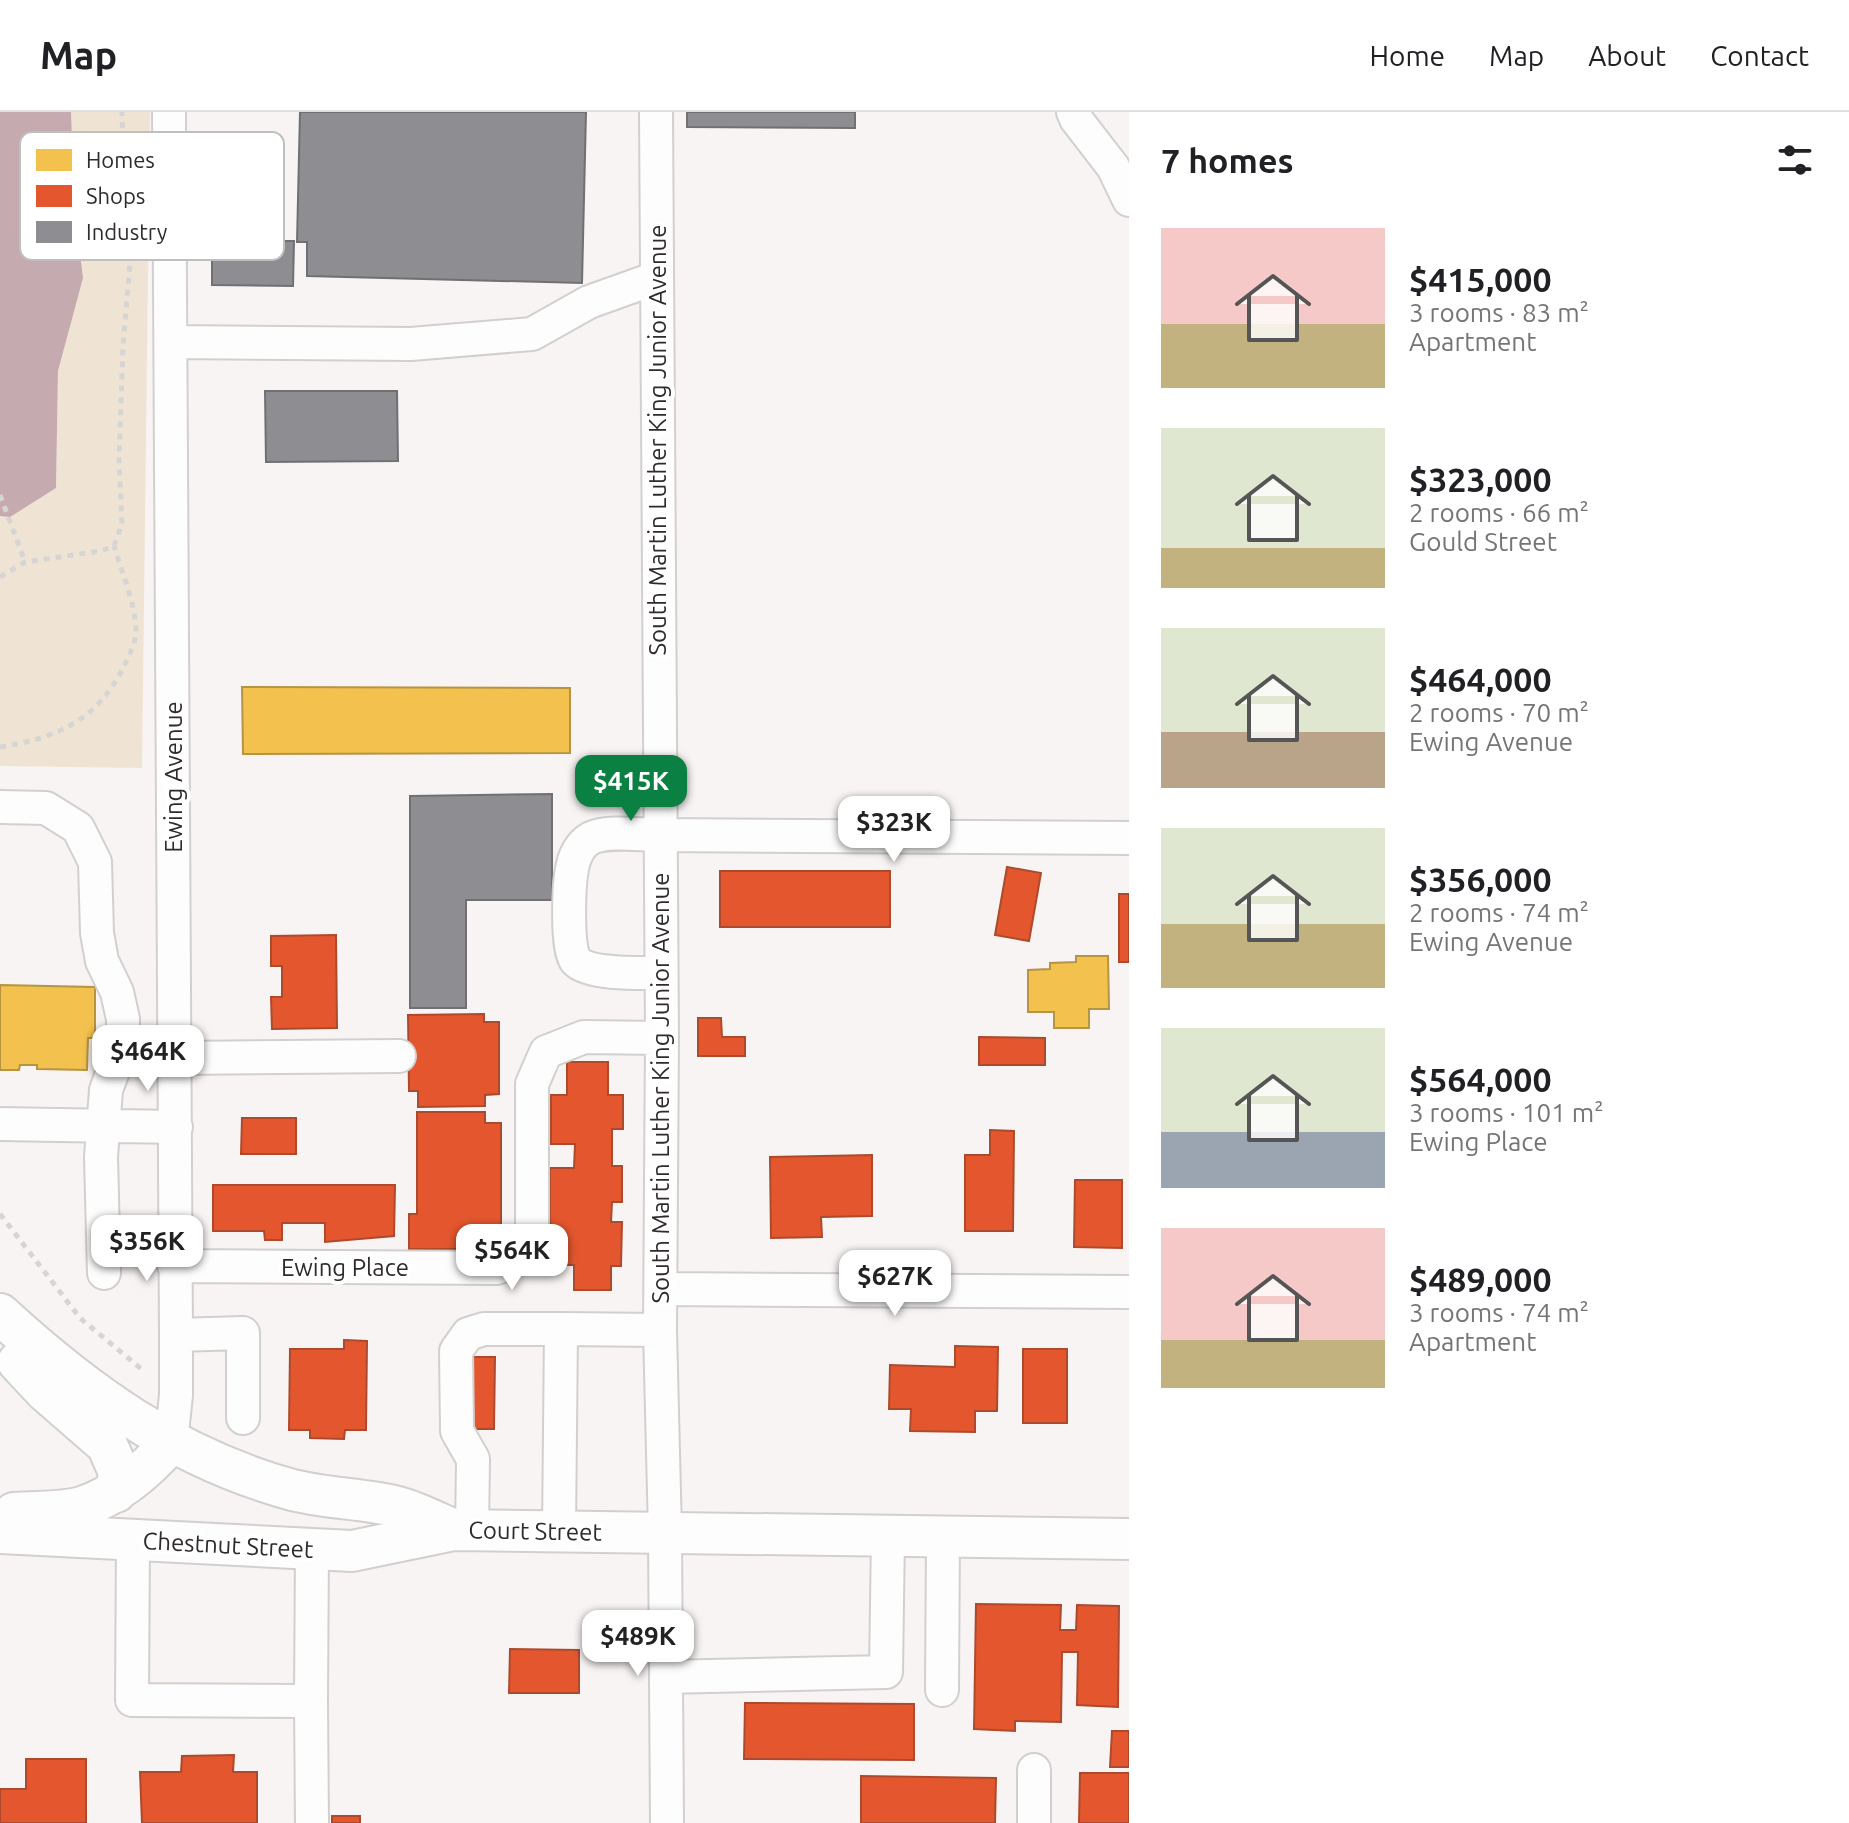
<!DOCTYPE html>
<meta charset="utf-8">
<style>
:root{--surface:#fff;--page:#f6f6f6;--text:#202124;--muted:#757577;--line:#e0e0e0;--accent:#0b8043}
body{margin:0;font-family:Ubuntu,sans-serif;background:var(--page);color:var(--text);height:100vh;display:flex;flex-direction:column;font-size:30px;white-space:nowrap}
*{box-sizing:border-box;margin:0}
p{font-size:26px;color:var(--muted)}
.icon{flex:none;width:44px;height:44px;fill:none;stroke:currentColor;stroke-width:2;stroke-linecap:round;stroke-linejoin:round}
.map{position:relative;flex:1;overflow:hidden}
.sheet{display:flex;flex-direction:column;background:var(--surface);width:720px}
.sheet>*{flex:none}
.price{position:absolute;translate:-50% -68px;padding:0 18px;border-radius:16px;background:#fff;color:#222;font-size:26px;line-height:52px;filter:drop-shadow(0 2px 4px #0008)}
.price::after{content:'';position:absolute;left:50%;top:48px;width:24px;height:18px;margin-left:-12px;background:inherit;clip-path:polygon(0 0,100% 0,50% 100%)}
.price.on{background:var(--accent);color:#fff}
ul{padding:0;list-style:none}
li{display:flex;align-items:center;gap:24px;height:200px;padding:0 32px}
li span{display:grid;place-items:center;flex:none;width:224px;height:160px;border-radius:0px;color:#555}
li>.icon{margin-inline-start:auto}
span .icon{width:96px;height:96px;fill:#fffc;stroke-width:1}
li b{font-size:34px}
h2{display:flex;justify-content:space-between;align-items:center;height:96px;padding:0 32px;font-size:34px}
header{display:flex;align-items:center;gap:48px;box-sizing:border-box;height:112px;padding:0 40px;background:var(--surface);border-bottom:2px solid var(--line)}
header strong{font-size:38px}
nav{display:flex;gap:44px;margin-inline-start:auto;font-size:28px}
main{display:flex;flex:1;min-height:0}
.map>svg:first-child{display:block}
.green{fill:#efe4d4}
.water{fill:#c5aab0}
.homes{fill:#f2c14e;stroke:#b79443;stroke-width:2}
.shops{fill:#e4572e;stroke:#ad4a2d;stroke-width:2}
.industry{fill:#8d8d92;stroke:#707073;stroke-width:2}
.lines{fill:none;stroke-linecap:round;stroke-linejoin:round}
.minor-casing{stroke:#d2d0ce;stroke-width:36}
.major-casing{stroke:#d2d0ce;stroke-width:44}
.path{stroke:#d6d5d4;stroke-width:5;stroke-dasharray:6 6;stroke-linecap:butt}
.minor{stroke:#fefdfd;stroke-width:32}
.major{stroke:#fefdfd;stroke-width:40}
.labels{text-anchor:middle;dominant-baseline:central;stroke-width:8;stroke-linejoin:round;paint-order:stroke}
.street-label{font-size:24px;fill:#2e2b2a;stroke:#fff}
.key{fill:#fff;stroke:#c0bfbf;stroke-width:2}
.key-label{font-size:22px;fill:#2e2b2a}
</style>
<header>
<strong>Map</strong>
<nav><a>Home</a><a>Map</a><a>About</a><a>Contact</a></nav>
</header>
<main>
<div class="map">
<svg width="1129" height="1711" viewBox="0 0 1129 1711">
<rect width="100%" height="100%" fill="#f8f4f3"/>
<path class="green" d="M71,0H150L142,656L0,654V404H10L56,376L58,259L83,166L75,99Z"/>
<path class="water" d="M0,0H71L75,99L83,166L58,259L56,376L10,405L0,404Z"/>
<path class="homes" d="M242,575L570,576V641L243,642Z
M1076,844H1108L1109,897H1089V916H1054V900H1028V858L1050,857V851L1076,850Z
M0,873L95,875V926H88L87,958L37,957V953H20L19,958H0Z"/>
<path class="shops" d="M1007,755L1041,761L1029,829L995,823Z
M720,759H890V815H720Z
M1119,782H1129V850H1119Z
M336,823L337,916L272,917L271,885H282V854H271V824Z
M484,902V910H499V982L485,983V994L418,995V979H409L408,903Z
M698,906H721L722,925H745V944H698Z
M979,925L1045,926V953H979Z
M567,950H608V983H623V1017H612V1054H622V1090H612L611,1110H622L621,1154H611V1178H574V1153H550V1056H574L575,1032H551V983H567Z
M417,1000H485V1011H501V1124H488V1137H409V1102H417Z
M242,1006H296V1042H241Z
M990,1018L1014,1019L1013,1119H965V1043H990Z
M872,1043V1104L821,1105L822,1125L771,1126L770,1045Z
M1075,1068H1122V1136L1074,1135Z
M213,1073H395L394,1124L325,1130V1111H282V1128H265L264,1119H213Z
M344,1228L367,1229L366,1318H345L344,1327L310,1326V1318H289L290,1237H344Z
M955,1234L998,1235L997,1299H975V1320L910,1319L911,1297H889L890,1253L955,1255Z
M1023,1237H1067V1311H1023Z
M460,1245H495L494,1317H459Z
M976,1492L1061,1493L1060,1518H1076L1077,1493L1119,1494L1118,1595L1077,1593L1078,1540H1062L1061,1610L1015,1609V1619L974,1617Z
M510,1537L579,1538V1581H509Z
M745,1591L914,1592V1648L744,1647Z
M1112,1619H1129V1655H1110Z
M234,1643L233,1660H257V1711H142L140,1660H181L182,1644Z
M26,1647H86V1711H0V1677H26Z
M1080,1661H1129V1711H1079Z
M861,1664L996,1666L995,1711H861Z
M332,1704H360V1711H332Z"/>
<path class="industry" d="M300,0H586L582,171L307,164V130H297Z
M687,0H855V16L687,15Z
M212,129H294L293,174L212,173Z
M265,279H397L398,349L266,350Z
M552,682V788H466V896H410V684Z"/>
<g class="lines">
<defs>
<path id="minor" d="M169,0L176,1223V1283L171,1330
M656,0L662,926L660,1218L665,1421L667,1711
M1073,0L1076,7L1113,55L1129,88
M171,230L411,232L532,222L589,190L656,166
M0,695L46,696L78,716L95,750L97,821L102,849L117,880L123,907V932L106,978L101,1045L104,1161
M661,861C641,861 590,863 576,849C566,839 569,772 572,757C574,745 580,732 591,726C609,718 639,723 659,723L1129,726
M176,946L399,944
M0,1012L176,1015
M174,1154L497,1156L521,1145L532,1122V972L546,940L584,925L662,926
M661,1177L1129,1180
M176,1223L243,1221V1306
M472,1418L473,1347L457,1319L456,1239L468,1222L484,1217H561
M559,1421L561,1217L660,1218
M133,1428L132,1588L311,1589L312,1437
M666,1565L886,1560L888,1424
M942,1578L943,1425
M311,1589L312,1711
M1034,1658V1711"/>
<path id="major" d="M0,1202C86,1281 175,1345 289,1377C325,1387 363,1386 398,1395C417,1400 436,1410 454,1418L1129,1427
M18,1250L46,1280L107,1333L119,1360L116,1380
M14,1401C36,1399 62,1401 82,1395C118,1383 147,1358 171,1330
M0,1421L352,1439L454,1418"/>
</defs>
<use href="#minor" class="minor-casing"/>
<use href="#major" class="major-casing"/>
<path class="path" d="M0,383L25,450
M0,465L25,450L101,439L114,434L122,412L119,349L123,234L130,152L124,84L122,0
M0,635C57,626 98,608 124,554C129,544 136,530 136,519C135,490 122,461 114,434
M0,1102L80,1206L145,1260"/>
<use href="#minor" class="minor"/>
<use href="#major" class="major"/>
</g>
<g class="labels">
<g class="street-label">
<text transform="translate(657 328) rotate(-90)">South Martin Luther King Junior Avenue</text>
<text transform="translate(173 665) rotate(-90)">Ewing Avenue</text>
<text transform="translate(660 976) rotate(-90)">South Martin Luther King Junior Avenue</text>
<text x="345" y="1155">Ewing Place</text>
<text transform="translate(535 1419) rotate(1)">Court Street</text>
<text transform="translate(228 1433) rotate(3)">Chestnut Street</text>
</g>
</g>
<rect x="20" y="20" width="264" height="128" rx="12" class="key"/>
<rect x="36" y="37" width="36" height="22" fill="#f2c14e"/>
<rect x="36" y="73" width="36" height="22" fill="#e4572e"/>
<rect x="36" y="109" width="36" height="22" fill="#8d8d92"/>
<g class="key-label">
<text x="86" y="56">Homes</text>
<text x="86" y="92">Shops</text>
<text x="86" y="128">Industry</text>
</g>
</svg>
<b class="price on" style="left:631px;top:711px">$415K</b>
<b class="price" style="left:894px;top:752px">$323K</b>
<b class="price" style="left:148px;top:981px">$464K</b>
<b class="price" style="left:147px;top:1171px">$356K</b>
<b class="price" style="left:512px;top:1180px">$564K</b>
<b class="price" style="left:895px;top:1206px">$627K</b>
<b class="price" style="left:638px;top:1566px">$489K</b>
</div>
<section class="sheet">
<h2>7 homes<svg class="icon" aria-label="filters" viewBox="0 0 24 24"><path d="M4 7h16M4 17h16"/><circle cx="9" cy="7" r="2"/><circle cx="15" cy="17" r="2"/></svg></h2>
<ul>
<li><span style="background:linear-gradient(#f6c9c9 60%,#c2b280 0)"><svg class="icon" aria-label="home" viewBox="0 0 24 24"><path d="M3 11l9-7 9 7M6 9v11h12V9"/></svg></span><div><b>$415,000</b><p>3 rooms · 83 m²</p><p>Apartment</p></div></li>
<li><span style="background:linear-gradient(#dfe7d0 75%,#c2b280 0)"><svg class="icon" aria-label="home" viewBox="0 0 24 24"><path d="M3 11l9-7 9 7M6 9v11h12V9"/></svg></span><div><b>$323,000</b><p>2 rooms · 66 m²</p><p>Gould Street</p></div></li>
<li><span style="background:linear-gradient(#dfe7d0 65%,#b9a48a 0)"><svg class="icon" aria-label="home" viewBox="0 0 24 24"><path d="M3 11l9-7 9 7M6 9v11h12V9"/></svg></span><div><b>$464,000</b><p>2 rooms · 70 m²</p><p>Ewing Avenue</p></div></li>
<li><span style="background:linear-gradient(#dfe7d0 60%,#c2b280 0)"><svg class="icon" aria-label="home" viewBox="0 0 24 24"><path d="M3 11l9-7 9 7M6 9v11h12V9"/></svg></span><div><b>$356,000</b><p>2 rooms · 74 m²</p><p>Ewing Avenue</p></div></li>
<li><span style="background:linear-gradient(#dfe7d0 65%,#9aa5b1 0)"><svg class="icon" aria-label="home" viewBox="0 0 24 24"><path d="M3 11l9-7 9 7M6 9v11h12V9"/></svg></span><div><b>$564,000</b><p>3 rooms · 101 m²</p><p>Ewing Place</p></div></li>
<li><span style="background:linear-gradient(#f6c9c9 70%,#c2b280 0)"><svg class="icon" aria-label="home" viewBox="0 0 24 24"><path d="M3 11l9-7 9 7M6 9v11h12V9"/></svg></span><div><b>$489,000</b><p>3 rooms · 74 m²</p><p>Apartment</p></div></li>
</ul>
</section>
</main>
